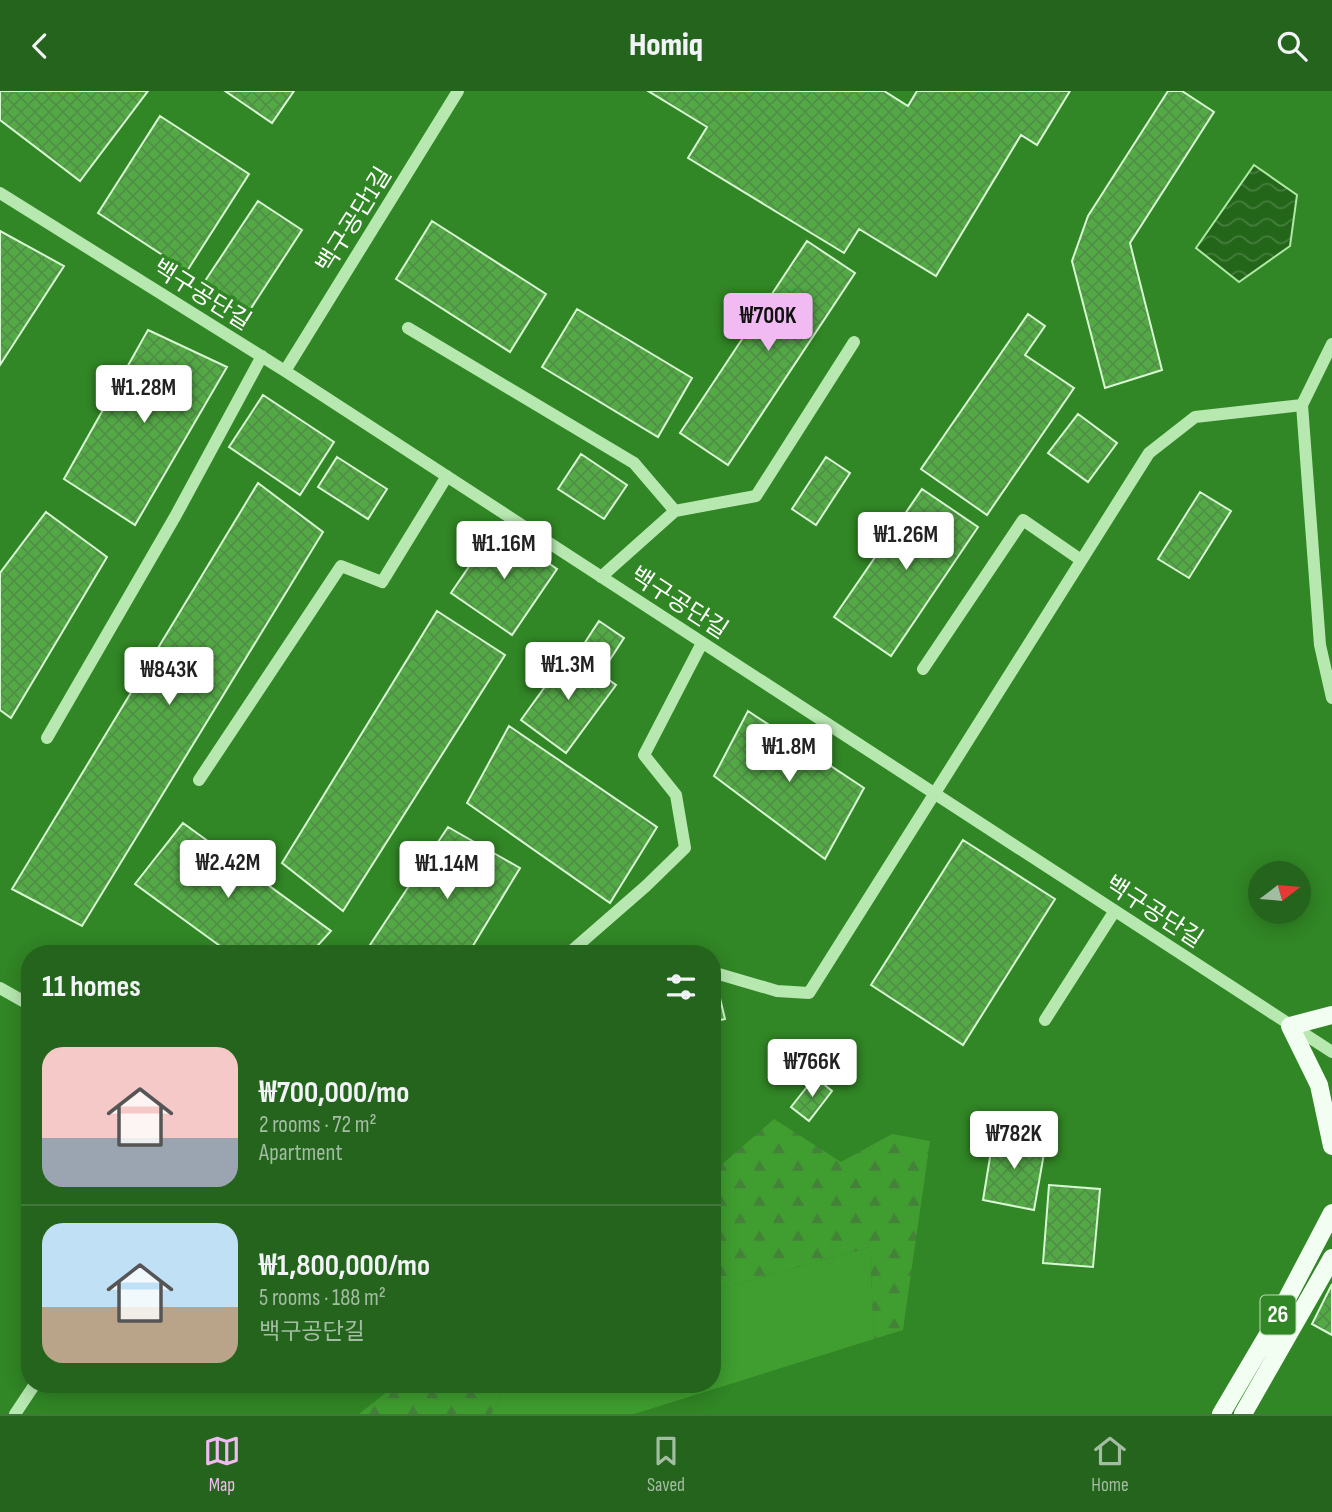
<!DOCTYPE html>
<meta charset="utf-8">
<style>
:root{--surface:#25641c;--page:#316d29;--text:#f1f3f6;--muted:#a3bda3;--line:#42783b;--accent:#f1baf3}
body{margin:0;font-family:"Sofia Sans Condensed","Noto Sans KR",sans-serif;background:var(--page);color:var(--text);height:100vh;display:flex;flex-direction:column;font-size:26px;white-space:nowrap}
*{box-sizing:border-box;margin:0}
p{font-size:23px;color:var(--muted)}
.icon{flex:none;width:38px;height:38px;fill:none;stroke:currentColor;stroke-width:2;stroke-linecap:round;stroke-linejoin:round}
.map{position:relative;flex:1;overflow:hidden}
.panel{position:absolute;left:21px;top:854px;width:700px;height:448px;display:flex;flex-direction:column;background:var(--surface);border-radius:28px;box-shadow:0 4px 18px #0003}
.panel>*{flex:none}
.needle{width:46px;rotate:74deg}
.controls{position:absolute;left:1248px;top:770px;display:grid;gap:14px}
.controls a{display:grid;place-items:center;width:63px;height:63px;border-radius:50%;background:var(--surface);box-shadow:0 4px 18px #0003;font-size:35px}
.price{position:absolute;translate:-50% -60px;padding:0 16px;border-radius:7px;background:#fff;color:#222;font-size:23px;line-height:46px;filter:drop-shadow(0 2px 4px #0008)}
.price::after{content:'';position:absolute;left:50%;top:42px;width:21px;height:16px;margin-left:-10px;background:inherit;clip-path:polygon(0 0,100% 0,50% 100%)}
.price.current{background:var(--accent);color:#111}
ul{padding:0;list-style:none}
li{display:flex;align-items:center;gap:21px;height:175px;padding:0 21px}
li+li{border-top:2px solid var(--line)}
li span{display:grid;place-items:center;flex:none;width:196px;height:140px;border-radius:21px;color:#555}
li>.icon{margin-inline-start:auto}
span .icon{width:84px;height:84px;fill:#fffc;stroke-width:1}
li b{font-size:30px}
h2{display:flex;justify-content:space-between;align-items:center;height:84px;padding:0 21px;font-size:30px}
header{display:flex;justify-content:space-between;align-items:center;height:91px;padding:0 21px;background:var(--surface);font-size:32px;font-weight:800}
.menu{display:flex;justify-content:space-around;align-items:center;height:98px;border-top:2px solid var(--line);background:var(--surface);font-size:19px;color:var(--muted)}
.menu a{display:grid;justify-items:center;gap:4px}
.menu .current{color:var(--accent)}
.map>svg:first-child{display:block}
.green{fill:#3f9e2f}
.forest{fill:url(#forest-firs)}
.water{fill:url(#water-waves);stroke:#aee9a4;stroke-width:2}
.building{fill:url(#building-cross-hatch);stroke:#d8f7d3;stroke-width:2}
.lines{fill:none;stroke-linecap:round;stroke-linejoin:round}
.minor{stroke:#b7e8b0;stroke-width:12}
.major{stroke:#f3fef2;stroke-width:18}
.labels{text-anchor:middle;dominant-baseline:central;stroke-width:7;stroke-linejoin:round;paint-order:stroke}
.shield{fill:#318625;stroke:#c1dbbe;stroke-width:2}
.shield-label{font-size:23px;font-weight:bold;fill:#fff}
.street-label{font-size:24px;fill:#fff;stroke:#318625}
</style>
<header><svg class="icon" aria-label="back" viewBox="0 0 24 24"><path d="M15 5l-7 7 7 7"/></svg>Homiq<svg class="icon" aria-label="search" viewBox="0 0 24 24"><circle cx="10" cy="10" r="6"/><path d="M15 15l6 6"/></svg></header>
<div class="map">
<svg width="1332" height="1323" viewBox="0 0 1332 1323">
<defs>
<pattern id="forest-firs" width="22" height="20" patternUnits="userSpaceOnUse" patternTransform="scale(1.75)"><rect width="22" height="20" fill="#3f9e2f"/><path d="M5 1l3.5 6h-7zM16 11l3.5 6h-7z" fill="#448139"/></pattern>
<pattern id="water-waves" width="16" height="10" patternUnits="userSpaceOnUse" patternTransform="scale(1.75)"><rect width="16" height="10" fill="#23661a"/><path d="M0 5q4-4 8 0t8 0" fill="none" stroke="#447d3c"/></pattern>
<pattern id="building-cross-hatch" width="8" height="8" patternUnits="userSpaceOnUse" patternTransform="scale(1.75)"><rect width="8" height="8" fill="#53aa45"/><path d="M0 0l8 8M0 8l8-8" fill="none" stroke="#518e47"/></pattern>
</defs>
<rect width="100%" height="100%" fill="#318625"/>
<path class="green" d="M870,1156L874,1248L634,1323H491L507,1293H712V1200Z"/>
<path class="forest" d="M774,1028L841,1071L892,1043L930,1050L903,1239L874,1248L870,1156L712,1200V1082Z
M397,1293H507L491,1323H359Z"/>
<path class="water" d="M1254,74L1297,104L1290,155L1239,191L1196,157Z"/>
<path class="building" d="M0,0H148L80,90L0,29Z
M225,0H294L272,32Z
M648,0H884L908,15L917,0H1070L1037,54L1021,44L936,185L859,138L844,162L688,67L707,36Z
M1168,0H1182L1214,21L1130,152L1162,279L1105,297L1072,170L1088,125Z
M160,25L249,83L187,180L98,122Z
M258,110L302,139L248,222L203,193Z
M432,130L546,203L510,261L396,188Z
M0,140L64,175L0,274Z
M807,150L855,182L728,374L680,342Z
M577,218L692,287L658,346L542,276Z
M1028,223L1045,235L1025,264L1074,297L987,424L921,378Z
M148,239L227,276L135,434L64,388Z
M263,304L334,351L300,404L229,356Z
M1078,323L1117,352L1088,391L1048,362Z
M581,363L627,394L604,428L558,398Z
M337,366L387,398L368,428L318,396Z
M826,366L850,382L816,434L792,418Z
M258,392L323,441L82,835L12,798Z
M922,398L978,436L891,565L834,526Z
M1200,401L1231,420L1189,487L1158,468Z
M46,421L107,466L11,627L0,619V482Z
M496,436L557,478L512,544L451,502Z
M437,520L505,564L343,820L282,772Z
M599,530L624,547L607,573L582,556Z
M570,561L616,594L566,662L521,629Z
M748,620L864,697L825,768L714,685Z
M509,635L657,736L610,812L467,712Z
M183,732L331,840L310,863H231L135,793Z
M448,736L520,777L468,863H364Z
M963,749L1055,808L963,954L871,894Z
M718,899L725,928L712,931V901Z
M815,986L832,1000L809,1030L791,1016Z
M994,1042L1046,1051L1034,1119L983,1109Z
M1049,1094L1100,1098L1093,1176L1043,1172Z
M1332,1193V1244L1312,1233Z"/>
<g class="lines">
<path class="minor" d="M0,102L285,280L1332,961
M408,237L634,372L675,420
M285,280L458,0
M1302,314L1320,554L1332,607
M601,486L675,420L756,405L854,251
M923,578L1023,429L1081,469
M47,647L176,424L262,265
M199,689L341,475L382,491L447,385
M568,863L646,795L685,757L676,704L644,664L702,552
M712,881L777,900L809,902L1149,362L1195,326L1302,314L1332,253
M0,897L30,914
M1045,929L1114,821
M15,1323L35,1293"/>
<path class="major" d="M1332,924L1290,935L1319,994L1332,1055
M1221,1323L1270,1240L1332,1122
M1243,1323L1332,1167"/>
</g>
<g class="labels">
<rect class="shield" x="1260.5" y="1204.5" width="35" height="39" rx="5"/>
<g class="shield-label">
<text x="1278" y="1224">26</text>
</g>
<g class="street-label">
<text transform="translate(354 129) rotate(-58)">백구공단1길</text>
<text transform="translate(202 204) rotate(32)">백구공단길</text>
<text transform="translate(679 512) rotate(33)">백구공단길</text>
<text transform="translate(1154 821) rotate(33)">백구공단길</text>
</g>
</g>
</svg>
<div class="controls">
<a><svg class="needle" viewBox="-14 -14 28 28"><path d="M0-13l5 13h-10z" fill="#e53935"/><path d="M0 13l5-13h-10z" fill="#a3bda3"/></svg></a>
</div>
<b class="price current" style="left:768px;top:262px">₩700K</b>
<b class="price" style="left:144px;top:334px">₩1.28M</b>
<b class="price" style="left:906px;top:481px">₩1.26M</b>
<b class="price" style="left:504px;top:490px">₩1.16M</b>
<b class="price" style="left:568px;top:611px">₩1.3M</b>
<b class="price" style="left:169px;top:616px">₩843K</b>
<b class="price" style="left:789px;top:693px">₩1.8M</b>
<b class="price" style="left:228px;top:809px">₩2.42M</b>
<b class="price" style="left:447px;top:810px">₩1.14M</b>
<b class="price" style="left:812px;top:1008px">₩766K</b>
<b class="price" style="left:1014px;top:1080px">₩782K</b>
<section class="panel">
<h2>11 homes<svg class="icon" aria-label="filters" viewBox="0 0 24 24"><path d="M4 7h16M4 17h16"/><circle cx="9" cy="7" r="2"/><circle cx="15" cy="17" r="2"/></svg></h2>
<ul>
<li><span style="background:linear-gradient(#f6c9c9 65%,#9aa5b1 0)"><svg class="icon" aria-label="home" viewBox="0 0 24 24"><path d="M3 11l9-7 9 7M6 9v11h12V9"/></svg></span><div><b>₩700,000/mo</b><p>2 rooms · 72 m²</p><p>Apartment</p></div></li>
<li><span style="background:linear-gradient(#bfe0f5 60%,#b9a48a 0)"><svg class="icon" aria-label="home" viewBox="0 0 24 24"><path d="M3 11l9-7 9 7M6 9v11h12V9"/></svg></span><div><b>₩1,800,000/mo</b><p>5 rooms · 188 m²</p><p>백구공단길</p></div></li>
</ul>
</section>
</div>
<nav class="menu">
<a class="current"><svg class="icon" aria-label="map" viewBox="0 0 24 24"><path d="M3 6l6-2 6 2 6-2v14l-6 2-6-2-6 2zM9 4v14M15 6v14"/></svg>Map</a>
<a><svg class="icon" aria-label="saved" viewBox="0 0 24 24"><path d="M7 4h10v16l-5-4-5 4z"/></svg>Saved</a>
<a><svg class="icon" aria-label="home" viewBox="0 0 24 24"><path d="M3 11l9-7 9 7M6 9v11h12V9"/></svg>Home</a>
</nav>
